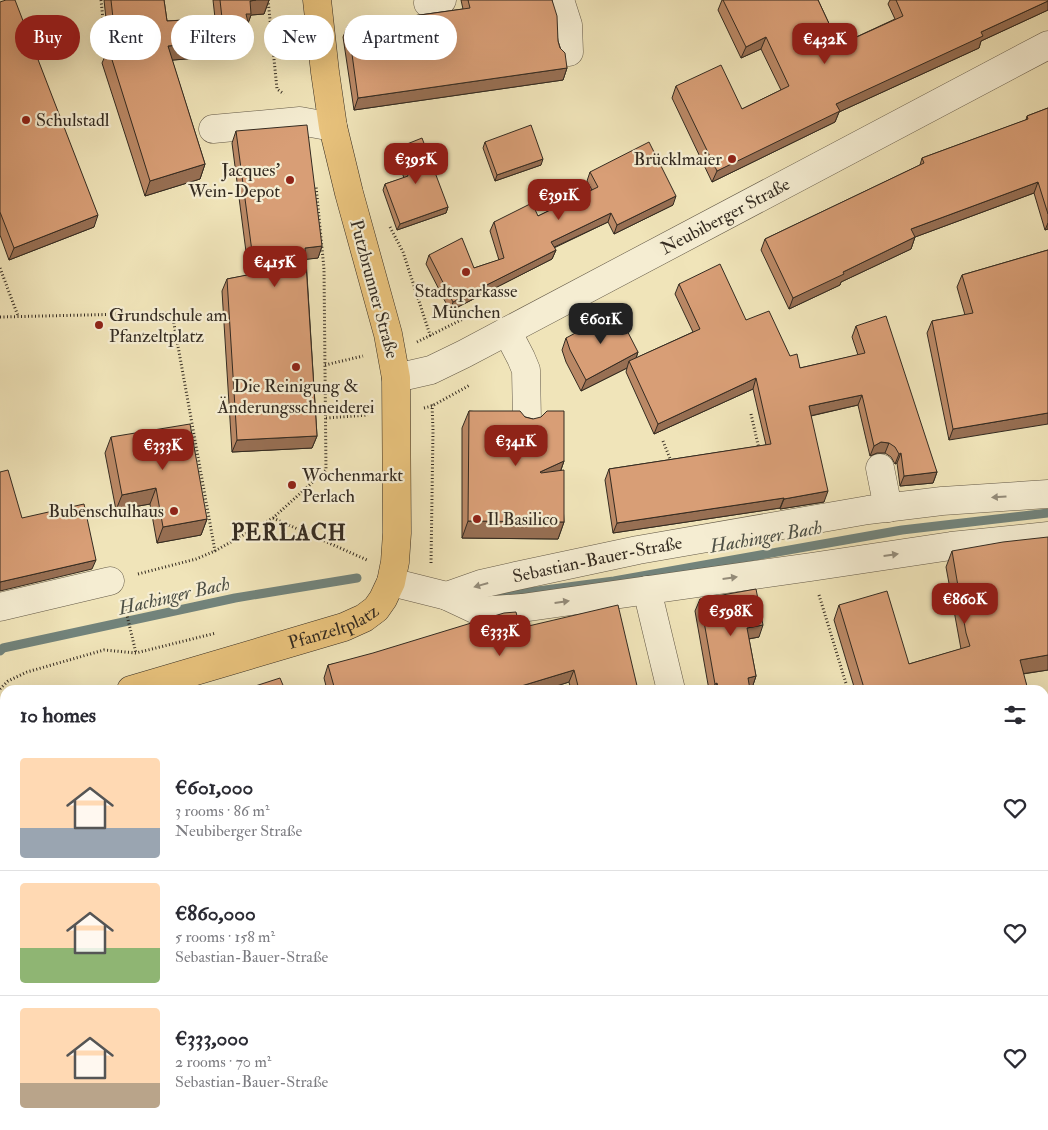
<!DOCTYPE html>
<meta charset="utf-8">
<style>
:root{--surface:#fff;--page:#f7f7f7;--text:#2b2b33;--muted:#7c7c81;--line:#e1e1e2;--accent:#8f2418}
body{margin:0;font-family:"IM FELL Double Pica",serif;background:var(--page);color:var(--text);height:100vh;display:flex;flex-direction:column;font-size:19px;white-space:nowrap}
*{box-sizing:border-box;margin:0}
p{font-size:16px;color:var(--muted)}
.icon{flex:none;width:28px;height:28px;fill:none;stroke:currentColor;stroke-width:2;stroke-linecap:round;stroke-linejoin:round}
.map{position:relative;flex:1;overflow:hidden}
.sheet{position:absolute;left:0px;top:685px;width:1049px;height:445px;display:flex;flex-direction:column;background:var(--surface);border-radius:15px 15px 0 0;box-shadow:0 5px 20px #0002}
.sheet>*{flex:none}
.hud{position:absolute;left:15px;top:15px;width:500px;height:45px;display:flex;gap:10px}
.price{position:absolute;translate:-50% -42px;padding:0 11px;border-radius:10px;background:var(--accent);color:#fff;font-size:16px;line-height:32px;filter:drop-shadow(0 1px 2px #0008)}
.price::after{content:'';position:absolute;left:50%;top:30px;width:15px;height:11px;margin-left:-8px;background:inherit;clip-path:polygon(0 0,100% 0,50% 100%)}
.price.on{background:#222;color:#fff}
ul{padding:0;list-style:none}
li{display:flex;align-items:center;gap:15px;height:125px;padding:0 20px}
li+li{border-top:1px solid var(--line)}
li span{display:grid;place-items:center;flex:none;width:140px;height:100px;border-radius:5px;color:#555}
li>.icon{margin-inline-start:auto}
span .icon{width:60px;height:60px;fill:#fffc;stroke-width:1}
li b{font-size:21px}
h2{display:flex;justify-content:space-between;align-items:center;height:60px;padding:0 20px;font-size:21px}
.tag{padding:0 18px;border-radius:22px;background:var(--surface);box-shadow:0 5px 20px #0002;font-size:18px;line-height:45px}
.tag.on{background:var(--accent);color:#fff}
.map>svg:first-child{display:block}
.lines{fill:none;stroke-linecap:round;stroke-linejoin:round}
.stream{stroke:#72837b;stroke-width:9}
.minor-casing{stroke:#635947;stroke-width:29}
.major-casing{stroke:#342b21;stroke-width:29}
.path{stroke:#342b21;stroke-width:3;stroke-dasharray:1 2.5;stroke-linecap:butt}
.minor{stroke:#f5edd2;stroke-width:28}
.major{stroke:#e8c27c;stroke-width:28}
.wall{fill:#ba8865;stroke:#342b21}
.shaded-wall{fill:#976f53;stroke:#342b21}
.building{fill:#d89e76;stroke:#342b21}
.oneway{fill:#948c7a}
.poi-dot{fill:#8f2418;stroke:#f5edd2;stroke-width:2}
.labels{text-anchor:middle;dominant-baseline:central;stroke-width:4.5;stroke-linejoin:round;paint-order:stroke}
.poi-label{font-size:18px;fill:#342b21;stroke:#f5edd2;text-anchor:start}
.street-label{font-size:18px;fill:#342b21;stroke:#f5edd2}
.water-label{font-size:19px;font-style:italic;fill:#4e5046;stroke:#f5edd2}
.district-label{font-size:22px;font-weight:bold;letter-spacing:1px;fill:#342b21;stroke:#f5edd2}
</style>
<div class="map">
<svg width="1048" height="1130" viewBox="0 0 1048 1130">
<rect width="100%" height="100%" fill="#f0e4b9"/>
<filter id="stains"><feTurbulence type="fractalNoise" baseFrequency=".004" numOctaves="4"/><feColorMatrix values="0 0 0 0 .2 0 0 0 0 .09 0 0 0 0 .02 0 0 0 .5 -.17"/></filter>
<radialGradient id="worn" r=".72"><stop offset=".6" stop-color="#630" stop-opacity="0"/><stop offset="1" stop-color="#630" stop-opacity=".3"/></radialGradient>
<g class="lines">
<path class="stream" d="M491,597L614,581L902,530L1048,513
M0,651L3,648L235,598L357,578"/>
<defs>
<g id="minor">
<path d="M560,0L568,25L569,52"/>
<path d="M428,3L442,0"/>
<path d="M213,129L300,121L333,127"/>
<path d="M507,331L521,358L526,370L527,421"/>
<path id="s1" d="M396,378L431,370L464,354L1048,45"/>
<path d="M880,468L888,508"/>
<path d="M391,582L447,596L479,611L522,608L811,567L951,546L1048,536"/>
<path d="M647,590L671,690"/>
<path id="s2" d="M447,596L481,584L516,576L638,550L868,510L942,501L1048,494"/>
<path d="M0,607L110,581"/>
<path d="M285,1125L287,1130"/>
<path d="M777,1125L778,1130"/>
</g>
<g id="major">
<path id="s3" d="M131,690L344,627L364,618L376,609L383,599L391,582L395,562L397,533L396,378L388,334L349,193L333,127L325,72L317,0"/>
<path d="M0,737L5,733"/>
</g>
</defs>
<use href="#minor" class="minor-casing"/>
<use href="#major" class="major-casing"/>
<path class="path" d="M101,0L103,19
M268,0L277,89L284,94
M390,227L403,252L431,338
M0,268L18,316
M0,317L172,313L215,551
M417,342L465,318
M325,365L363,356
M424,408L432,406L470,385
M751,414L759,449
M326,418L368,415
M663,441L671,461L673,460
M273,518L367,560
M431,563L433,430L432,404
M138,574L196,559L215,551L273,518L326,470L324,269L316,186
M819,595L848,690
M124,603L136,653
M0,689L8,681L27,672L104,650L136,653L216,633
M0,702L5,700
M0,802L3,781L5,776
M0,979H5"/>
<use href="#minor" class="minor"/>
<use href="#major" class="major"/>
</g>
<path class="wall" d="M104,0H164L167,21L215,18L213,0H269L264,14L251,15L248,23L252,39L246,54L172,60L205,164L200,179L145,196L102,63L109,47Z
M461,0H552L558,41L567,68L563,80L354,110L343,37L348,25L463,9Z
M722,0H818L839,45L895,19L888,4L890,0H1048V10L981,41L979,48L839,112L835,122L712,182L672,98L676,86L742,109L781,90L761,49L741,58L718,10Z
M0,2L94,227L9,260L0,235Z
M1048,108V229L1045,230L1034,193L915,237L911,249L841,282L840,285L789,309L761,250L765,239L920,165L922,158L1026,120L1027,116Z
M236,131L322,246L318,258L306,259L317,436L312,448L232,452L222,291L227,279L249,275L232,143Z
M485,142L541,165L495,181L483,148Z
M397,148L448,207L446,213L397,230L383,190L385,184L404,178L395,154Z
M590,172L673,205L614,234L608,222L554,248L556,250L552,259L450,311L426,264L429,255L474,268L499,260L490,231L494,222L538,216L592,190L587,181Z
M1048,250L949,440L927,333L932,321L965,315L957,287L962,275Z
M679,284L746,320L790,356L800,368L858,355L852,337L856,326L937,472L933,483L900,486L897,463L895,464L891,457L885,453H877L870,456L858,405L811,416L824,502L780,509V508L613,533L605,480L609,469L766,445L753,389L654,434L626,372L627,368L581,391L566,362L562,350L566,338L638,352L636,358L693,332L675,294Z
M469,411L525,417L533,419L564,461L561,470L564,522L558,539L462,538V428Z
M111,437L207,519L201,535L157,543L150,504L116,510L105,453Z
M952,551L1048,670L1023,674L1028,690H855L834,620L839,605L909,664L961,649L946,567Z
M700,599L759,637L749,639L756,676L752,688H749L750,690H709L695,611Z
M520,628L638,690H571L569,682L544,690H327L324,678L328,665Z
M5,885V955H0V935Z
M1048,896V982L1047,983L1044,964V898Z
M1048,1106V1130H1041L1040,1125H1044V1107Z
M7,1125H152L139,1130H7Z
M178,1125H252L254,1130H180Z
M339,1125H393L395,1130H341Z
M639,1125H741L742,1130H640Z
M819,1125H867L868,1130H820Z
M925,1125H973L975,1130H926Z"/>
<path class="shaded-wall" d="M256,0H269L264,14L251,15L246,29H240L250,1Z
M1048,1V10L981,41L979,48L839,112L835,122L712,182L717,171L836,104L981,32Z
M766,37L761,49L741,58L746,47Z
M252,39L246,54L162,61L168,46Z
M567,68L563,80L354,110L358,98Z
M543,159L541,165L495,181L497,175Z
M205,164L200,179L145,196L150,181Z
M1038,182L1034,193L907,240L911,229Z
M676,196L673,205L614,234L617,225Z
M448,207L446,213L397,230L400,224Z
M611,213L608,222L548,250L551,242Z
M98,215L94,227L9,260L14,248Z
M1048,223V229L1045,230Z
M915,237L911,249L841,282L840,285L789,309L793,298L843,272Z
M322,246L318,258L301,260L305,248Z
M556,250L552,259L450,311L453,302Z
M638,352L634,364L629,361L627,368L581,391L586,380Z
M756,378L753,389L654,434L658,424Z
M862,395L858,405L805,417L809,406Z
M1048,413V424L949,440L953,429Z
M317,436L312,448L232,452L237,440Z
M881,442L889,443L885,453H877L870,456L874,446Z
M901,453L897,463L895,464L899,454Z
M564,461L558,478L534,489L540,472Z
M937,472L933,483L900,486L904,476Z
M156,488L150,504L116,510L122,495Z
M828,491L824,502L780,509L784,499Z
M784,498L780,508L613,533L617,523Z
M207,519L201,535L157,543L163,527Z
M468,521L564,522L558,539L462,538Z
M96,560L92,569L0,591V582Z
M763,625L759,637L742,640L747,628Z
M1048,655V670L1014,675L1020,660Z
M574,670L569,682L544,690H508Z
M756,676L752,688L743,690L748,678Z
M717,683L715,690H712L715,684Z
M871,687L870,690H864V688Z
M1048,820V834L1044,835V821Z
M3,941H5V955H0V949Z
M0,1102H5V1115H0Z
M9,1125H29L28,1130H7Z
M123,1125H152L139,1130H122Z
M706,1125H712L711,1130H687Z"/>
<path class="building" d="M6,0H15L98,215L14,248L0,212V2Z
M111,0H164L167,21L222,18L220,0H256L250,1L251,14H246L252,39L168,46L205,164L150,181L108,47L116,45Z
M468,0H552L557,16L558,41L560,48L565,53L567,68L358,98L348,25L470,8Z
M723,0H818L839,45L903,16L896,0H1048V1L981,32L983,36L836,104L840,111L717,171L676,86L721,65L742,109L789,86L766,37L746,47Z
M1048,108V214L1038,182L911,229L915,237L843,272L844,274L793,298L765,239L924,163L922,158L1028,119L1027,116Z
M307,125L322,246L305,248L317,436L237,440L227,279L247,275L255,274L236,131Z
M531,125L543,159L497,175L485,142Z
M422,138L448,207L400,224L385,184L408,176L397,148Z
M649,142L676,196L617,225L611,213L551,242L556,250L453,302L429,255L462,238L474,268L504,258L494,222L532,203L538,216L598,187L590,172Z
M1048,250V413L953,429L932,321L973,313L962,275Z
M720,264L746,320L769,311L790,356L797,354L800,368L865,353L856,326L886,316L937,472L904,476L901,453L899,454L895,447L889,443L881,442L874,446L862,395L809,406L828,491L784,499V498L617,523L609,469L771,444L756,378L658,424L629,361L700,329L679,284Z
M617,311L638,352L586,380L570,350L566,338Z
M469,411H520L525,417L533,419L541,417L547,411H564V461L540,472L541,473L564,470V522L468,521Z
M190,424L207,519L163,527L156,488L122,495L111,437Z
M8,470L22,518L84,504L96,560L0,582V472Z
M1048,537V655L1020,660L1028,690H872L871,687L864,688L839,605L887,591L909,664L970,646L966,633L952,551L1003,542Z
M756,589L763,625L747,628L756,676L748,678L750,690H719L717,683L715,684L700,599Z
M618,605L638,690H579L574,670L508,690H335L328,665L373,653L504,613L516,612L520,628Z
M280,678L285,690H243Z
M1044,751L1047,763H1048V820L1044,821Z
M1048,896V934L1044,908V898Z
M5,920V941H3Z
M0,999L5,1000V1102H0Z
M1048,1106V1125L1044,1113V1107Z
M35,1125H124L125,1130H36Z
M188,1125H252L254,1130H190Z
M346,1125H393L395,1130H348Z
M644,1125H706L687,1130H646Z
M714,1125H741L742,1130H716Z
M825,1125H867L868,1130H826Z
M932,1125H973L975,1130H934Z"/>
<defs><path id="oneway-solid" d="M-6-.8H1V-3.2L6.5 0L1 3.2V.8H-6Z" transform="scale(1.25)"/></defs>
<g class="oneway">
<use href="#oneway-solid" transform="translate(999 497) rotate(176)"/>
<use href="#oneway-solid" transform="translate(891 555) rotate(-8)"/>
<use href="#oneway-solid" transform="translate(730 578) rotate(-8)"/>
<use href="#oneway-solid" transform="translate(481 585) rotate(164)"/>
<use href="#oneway-solid" transform="translate(562 602) rotate(-8)"/>
</g>
<g class="poi-dot">
<circle cx="26" cy="120" r="5"/>
<circle cx="732" cy="159" r="5"/>
<circle cx="290" cy="180" r="5"/>
<circle cx="466" cy="272" r="5"/>
<circle cx="99" cy="325" r="5"/>
<circle cx="296" cy="367" r="5"/>
<circle cx="292" cy="485" r="5"/>
<circle cx="174" cy="511" r="5"/>
<circle cx="477" cy="519" r="5"/>
</g>
<g class="labels">
<g class="poi-label">
<text x="36" y="120">Schulstadl</text>
<text x="722" y="159" text-anchor="end">Brücklmaier</text>
<text x="280" y="170" text-anchor="end">Jacques'<tspan x="280" dy="21">Wein-Depot</tspan></text>
<text x="466" y="291" text-anchor="middle">Stadtsparkasse<tspan x="466" dy="21">München</tspan></text>
<text x="109" y="315">Grundschule am<tspan x="109" dy="21">Pfanzeltplatz</tspan></text>
<text x="296" y="386" text-anchor="middle">Die Reinigung &amp;<tspan x="296" dy="21">Änderungsschneiderei</tspan></text>
<text x="302" y="475">Wochenmarkt<tspan x="302" dy="21">Perlach</tspan></text>
<text x="164" y="511" text-anchor="end">Bubenschulhaus</text>
<text x="487" y="519">Il Basilico</text>
</g>
<g class="street-label">
<text stroke="none"><textPath href="#s1" startOffset="368">Neubiberger Straße</textPath></text>
<text transform="translate(374 289) rotate(75)">Putzbrunner Straße</text>
<text stroke="none"><textPath href="#s2" startOffset="155">Sebastian-Bauer-Straße</textPath></text>
<text stroke="none"><textPath href="#s3" startOffset="212">Pfanzeltplatz</textPath></text>
</g>
<g class="water-label">
<text transform="translate(766 537) rotate(-10)">Hachinger Bach</text>
<text transform="translate(174 596) rotate(-13)">Hachinger Bach</text>
</g>
<g class="district-label">
<text x="289" y="533">PERLACH</text>
</g>
</g>
<rect width="100%" height="100%" filter="url(#stains)"/>
<rect width="100%" height="100%" fill="url(#worn)"/>
</svg>
<b class="price" style="left:825px;top:65px">€432K</b>
<b class="price" style="left:416px;top:185px">€395K</b>
<b class="price" style="left:559px;top:221px">€391K</b>
<b class="price" style="left:275px;top:288px">€415K</b>
<b class="price on" style="left:601px;top:345px">€601K</b>
<b class="price" style="left:516px;top:467px">€341K</b>
<b class="price" style="left:163px;top:471px">€333K</b>
<b class="price" style="left:965px;top:625px">€860K</b>
<b class="price" style="left:731px;top:637px">€598K</b>
<b class="price" style="left:500px;top:657px">€333K</b>
<div class="hud">
<a class="tag on">Buy</a>
<a class="tag">Rent</a>
<a class="tag">Filters</a>
<a class="tag">New</a>
<a class="tag">Apartment</a>
</div>
<section class="sheet">
<h2>10 homes<svg class="icon" aria-label="filters" viewBox="0 0 24 24"><path d="M4 7h16M4 17h16"/><circle cx="9" cy="7" r="2"/><circle cx="15" cy="17" r="2"/></svg></h2>
<ul>
<li><span style="background:linear-gradient(#ffd9b3 70%,#9aa5b1 0)"><svg class="icon" aria-label="home" viewBox="0 0 24 24"><path d="M3 11l9-7 9 7M6 9v11h12V9"/></svg></span><div><b>€601,000</b><p>3 rooms · 86 m²</p><p>Neubiberger Straße</p></div><svg class="icon" aria-label="heart" viewBox="0 0 24 24"><path d="M12 20l-8-8c-3-5 5-10 8-4 3-6 11-1 8 4z"/></svg></li>
<li><span style="background:linear-gradient(#ffd9b3 65%,#8fb573 0)"><svg class="icon" aria-label="home" viewBox="0 0 24 24"><path d="M3 11l9-7 9 7M6 9v11h12V9"/></svg></span><div><b>€860,000</b><p>5 rooms · 158 m²</p><p>Sebastian-Bauer-Straße</p></div><svg class="icon" aria-label="heart" viewBox="0 0 24 24"><path d="M12 20l-8-8c-3-5 5-10 8-4 3-6 11-1 8 4z"/></svg></li>
<li><span style="background:linear-gradient(#ffd9b3 75%,#b9a48a 0)"><svg class="icon" aria-label="home" viewBox="0 0 24 24"><path d="M3 11l9-7 9 7M6 9v11h12V9"/></svg></span><div><b>€333,000</b><p>2 rooms · 70 m²</p><p>Sebastian-Bauer-Straße</p></div><svg class="icon" aria-label="heart" viewBox="0 0 24 24"><path d="M12 20l-8-8c-3-5 5-10 8-4 3-6 11-1 8 4z"/></svg></li>
</ul>
</section>
</div>
